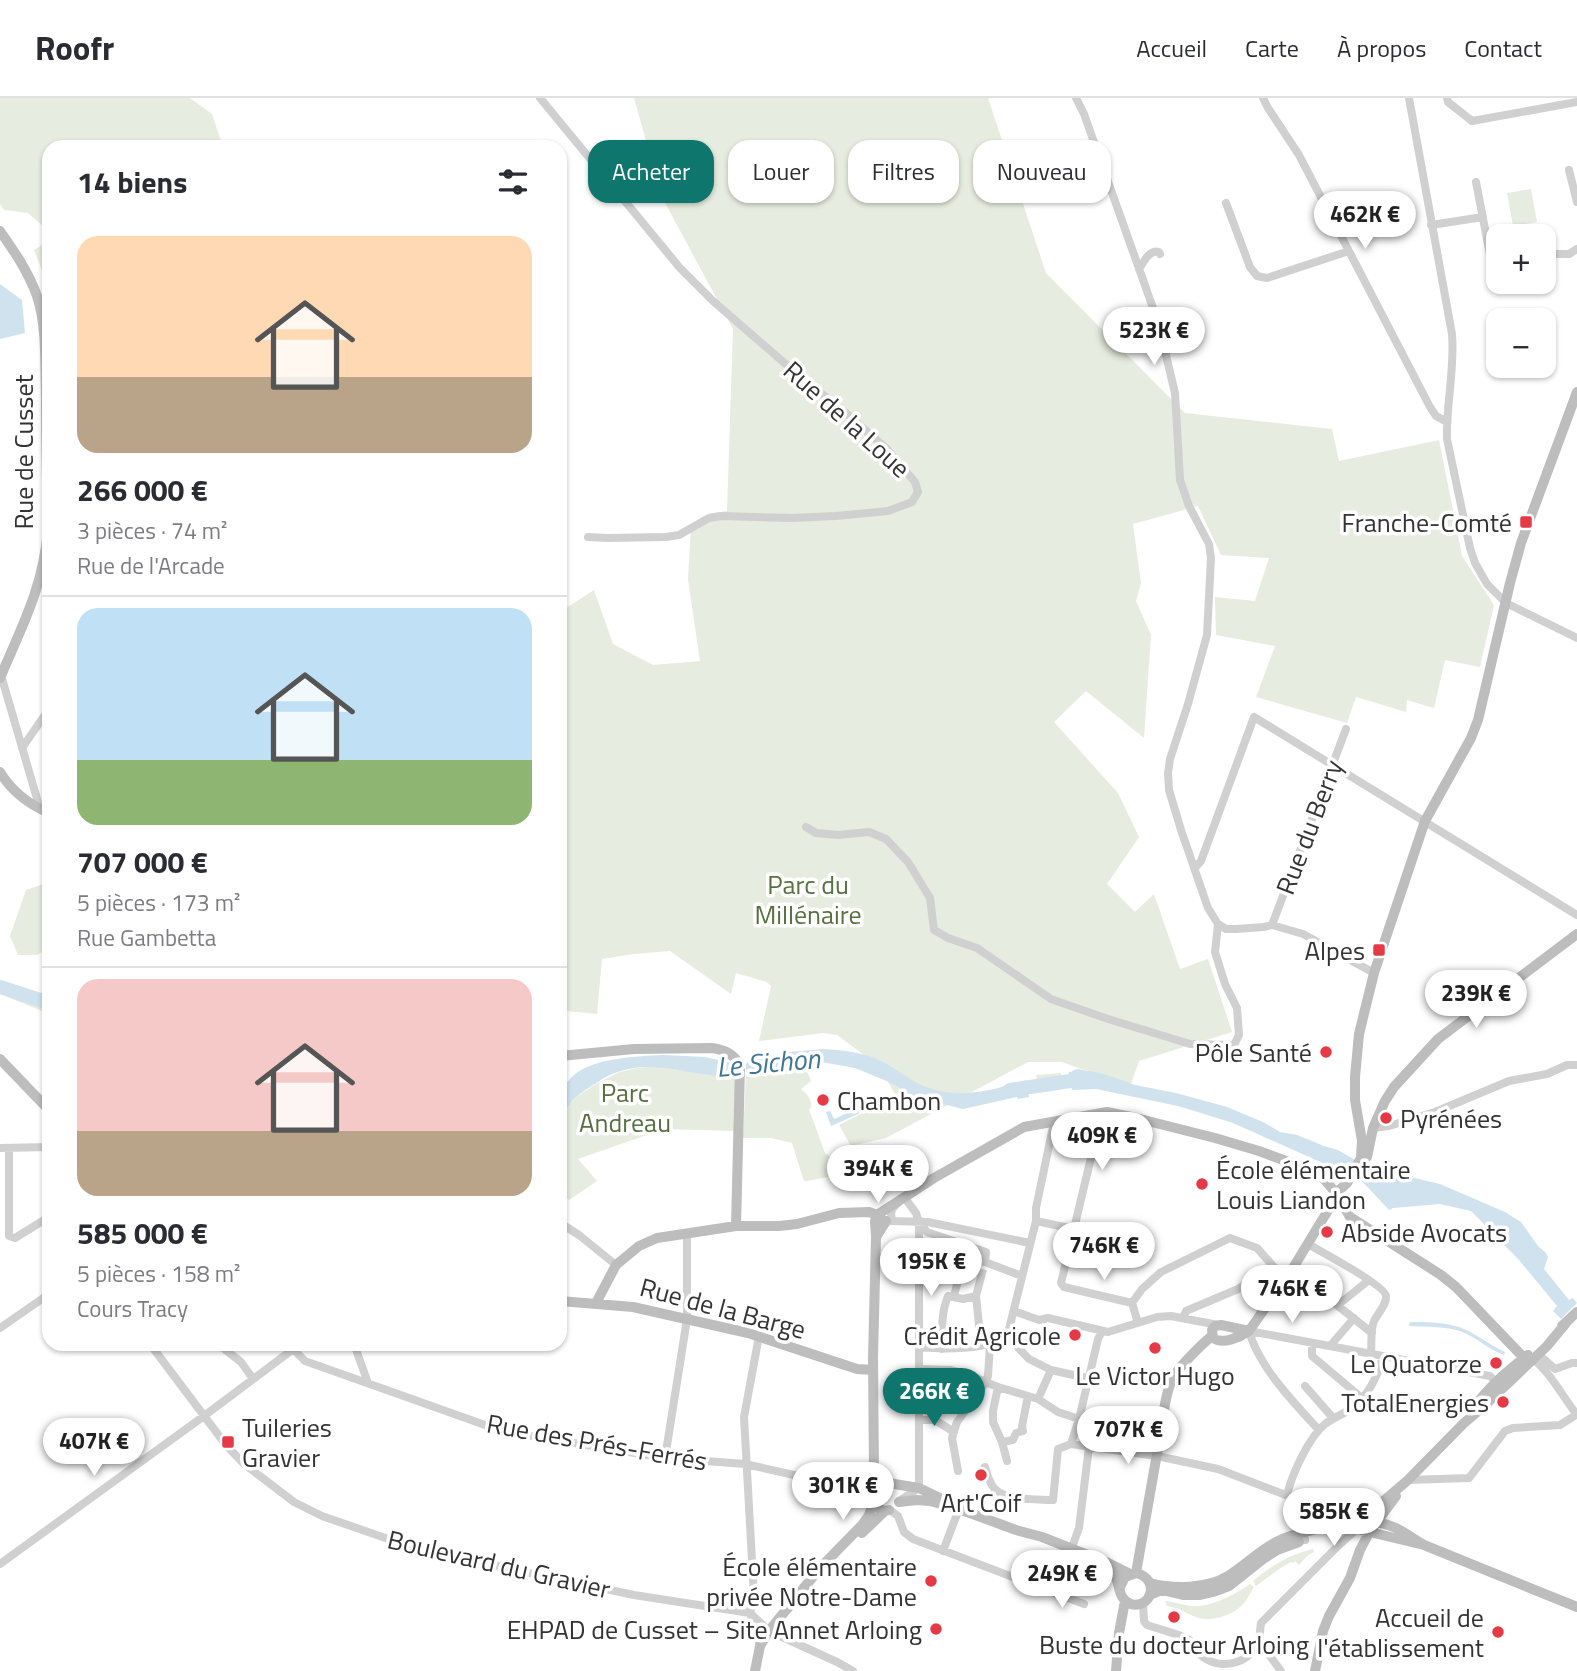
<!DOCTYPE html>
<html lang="fr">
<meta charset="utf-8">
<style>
:root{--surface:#fff;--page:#f2f2f3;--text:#2b2b33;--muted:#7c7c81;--line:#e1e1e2;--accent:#0f766e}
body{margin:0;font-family:"Titillium Web",sans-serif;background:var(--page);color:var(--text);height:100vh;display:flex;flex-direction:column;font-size:26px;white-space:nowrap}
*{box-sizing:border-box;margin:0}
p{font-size:23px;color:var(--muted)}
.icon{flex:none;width:38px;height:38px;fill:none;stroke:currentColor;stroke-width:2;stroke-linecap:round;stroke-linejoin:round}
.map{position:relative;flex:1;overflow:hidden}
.side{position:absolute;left:42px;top:42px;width:525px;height:1211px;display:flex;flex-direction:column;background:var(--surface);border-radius:21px;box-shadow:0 2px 5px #0004}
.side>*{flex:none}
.hud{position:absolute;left:588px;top:42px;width:665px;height:63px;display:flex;gap:14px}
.buttons{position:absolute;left:1486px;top:126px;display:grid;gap:14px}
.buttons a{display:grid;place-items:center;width:70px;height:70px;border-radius:14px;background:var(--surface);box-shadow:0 2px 5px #0004;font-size:35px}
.price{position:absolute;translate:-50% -60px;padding:0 16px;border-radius:24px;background:#fff;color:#222;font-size:23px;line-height:46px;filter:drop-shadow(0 2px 4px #0008)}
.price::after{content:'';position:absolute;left:50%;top:42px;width:21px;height:16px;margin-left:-10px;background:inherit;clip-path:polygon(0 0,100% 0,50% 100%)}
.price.active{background:var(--accent);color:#fff}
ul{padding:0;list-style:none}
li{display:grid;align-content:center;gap:14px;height:371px;padding:0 35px}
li+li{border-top:2px solid var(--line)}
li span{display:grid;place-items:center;height:217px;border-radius:21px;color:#555}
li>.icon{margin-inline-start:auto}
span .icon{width:126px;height:126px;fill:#fffc;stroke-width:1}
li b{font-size:30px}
h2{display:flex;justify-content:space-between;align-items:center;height:84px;padding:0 35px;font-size:30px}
.tag{padding:0 24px;border-radius:21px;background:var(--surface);box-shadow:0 2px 5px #0004;font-size:24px;line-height:63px}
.tag.active{background:var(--accent);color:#fff}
header{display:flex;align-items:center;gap:42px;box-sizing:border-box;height:98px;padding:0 35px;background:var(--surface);border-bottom:2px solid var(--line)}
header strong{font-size:33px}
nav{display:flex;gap:38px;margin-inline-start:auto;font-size:24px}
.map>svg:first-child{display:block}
.green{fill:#e6ecdf}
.water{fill:#cfe2ee}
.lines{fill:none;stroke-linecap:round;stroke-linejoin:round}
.river{stroke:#cfe2ee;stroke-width:14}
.street-tunnel{stroke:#d6d6d6;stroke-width:8;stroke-dasharray:8 4;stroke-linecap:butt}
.street{stroke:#d0d0d0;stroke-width:8}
.secondary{stroke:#bdbdbd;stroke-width:10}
.poi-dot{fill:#e63946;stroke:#fff;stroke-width:2.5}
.labels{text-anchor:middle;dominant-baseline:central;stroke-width:7;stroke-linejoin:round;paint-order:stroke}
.street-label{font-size:26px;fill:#333;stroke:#fff}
.poi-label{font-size:26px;fill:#333;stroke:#fff;text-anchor:end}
.park-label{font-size:26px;fill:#56703f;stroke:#fff}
.water-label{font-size:28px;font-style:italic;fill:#3f7597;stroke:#fff}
</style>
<header>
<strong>Roofr</strong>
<nav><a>Accueil</a><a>Carte</a><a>À propos</a><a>Contact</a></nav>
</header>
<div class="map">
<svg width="1577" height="1573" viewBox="0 0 1577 1573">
<rect width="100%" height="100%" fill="#fff"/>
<path class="green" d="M0,0H190L212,16L223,49H49V182L45,180L34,152L45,145L44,129L28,115L4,112L0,106Z
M634,0H988L1046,175L1185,315L1332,331L1339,363L1439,342L1462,458L1494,507L1480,569L1445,562L1434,610L1407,602L1406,614L1356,599L1347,625L1256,599L1275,548L1216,537L1215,499L1255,503L1269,460L1221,457L1198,408L1133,426L1141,485L1136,503L1151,537L1144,640L1086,593L1054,624L1118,695L1139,739L1107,786L1135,814L1154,796L1180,871L1208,861L1232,934L1139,963L1130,989L1062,964H1028L886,1040L851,1048L839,1027L896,998L879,968L837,937L823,935L759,943L771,888L767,884L736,875L731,896L670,853L634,856L602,861L597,916L567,913L564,943L560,941V514L594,492L613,546L653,567L700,563L688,482L691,427L708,416L727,413L733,231L649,75L652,64Z
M1531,91L1537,124L1513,128L1507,95Z
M49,784V850L37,857H18L10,838L26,792Z
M0,882L49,898V913H42L0,896Z
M804,966L811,983L801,991C808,997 812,1001 811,1010L809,1011L825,1055L843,1068L834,1078L807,1083H804L792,1045L771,1040H743L746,977Z
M655,968L711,977H737L734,1033L664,1031L578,1061L597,1083L569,1102L560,1093V1021L563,1023L569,1007L574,1001L597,985L620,974L637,970Z
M1061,975L1062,991L1039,995L1036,977Z
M1313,1451L1314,1454L1307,1458L1299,1467L1295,1463L1293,1465L1291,1464L1279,1471L1256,1488L1253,1483C1273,1467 1288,1457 1313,1451Z
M1250,1486L1254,1489C1250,1495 1247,1503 1241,1508C1233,1517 1211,1524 1199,1520C1186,1516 1181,1510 1167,1508L1165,1503C1177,1504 1187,1509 1199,1508C1217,1506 1236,1496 1250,1486Z"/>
<path class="water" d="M0,186L22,202L25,235L0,241Z
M823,951C841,952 860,954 877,961C897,970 912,986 935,992C966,1000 996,991 1026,982L1029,999L1018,1001L1017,999L963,1011L943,1006L942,1007L865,1013L831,1028L826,1014L830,1013L834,1021L869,1005L925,1004L889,984L855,970L821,964L784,969L782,970L780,974H778V970L746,977V966L750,961L790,954Z
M663,957L705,959L736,966L737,977C728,977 718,978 709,977C671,972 643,961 606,979C596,985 583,993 574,1001C568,1007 568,1013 560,1016V993C565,987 570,980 575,976C595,960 638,958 663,957Z
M1090,973L1107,977L1135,987L1176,995L1227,1009L1263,1024L1280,1034L1297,1037L1324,1048L1338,1052L1355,1062L1347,1076L1233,1025L1201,1015L1178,1008L1096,991L1072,992L1069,974Z
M1368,1069L1440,1086L1505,1114L1521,1124L1538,1148L1546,1155L1548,1159L1544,1171L1569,1202L1573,1200L1577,1205L1561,1221L1553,1213L1557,1208L1519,1162L1471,1113L1440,1106L1393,1110L1389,1112L1361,1082Z
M1410,1224C1425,1224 1441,1224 1455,1228C1473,1232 1488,1247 1505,1254L1504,1257C1488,1251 1478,1241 1465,1235C1450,1228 1425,1229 1409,1228Z"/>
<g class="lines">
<path class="river" d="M0,889L49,905
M1010,992L1070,983L1078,978L1086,980"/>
<path class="street-tunnel" d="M981,1179L985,1164"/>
<path class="street" d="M540,0L680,170L713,203L803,281L847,316L887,351L915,384L918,394L912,404L888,413L836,418L792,420L721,418L709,420L679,437L666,439L608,440L588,439
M1076,0L1084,16L1158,224L1175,295L1180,382L1189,408L1209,446L1211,460L1207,537L1188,606L1170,661L1168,675L1169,692L1181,732L1208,810L1218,826L1226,831H1236L1264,829L1272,827L1303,836L1374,875
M1263,0L1268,10L1299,57L1430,309L1436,318L1447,324
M1409,0L1452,236C1455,271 1446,306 1447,341L1470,450L1475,465L1487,486L1506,505L1577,540
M1447,0L1448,4L1472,23L1577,4
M1569,72L1577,104
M1476,84L1490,157L1498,160
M1226,105L1250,169L1257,178L1267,180L1349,153
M1431,127L1483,119
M1544,156H1569L1577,151
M1139,171C1144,163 1150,151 1159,154L1160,156
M1,577L40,711
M22,650L49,611
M806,729L816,735L838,737L869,734L886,741L908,764L930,800L934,832L948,840L977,850L1051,901L1108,921L1190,946L1234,947L1239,937L1237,910L1225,886L1215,854L1218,826
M1195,770L1201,763L1254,619L1577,817
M1272,827L1346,631
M1098,1015L1100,1022L1061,1185L1064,1189L1132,1205
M1373,1030L1389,1028L1435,1014L1509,983L1547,976L1567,967H1577
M0,1050L49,1049
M9,1050V1138L15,1140L49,1119
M889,1123L928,1124L1030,1145
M893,1123C887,1112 896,1107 904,1099L916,1115L919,1124L927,1134L986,1154L985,1164L1022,1178
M1036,1123L1074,1131
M560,1125L579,1137L616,1167
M1308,1146C1320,1153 1386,1188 1386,1198C1387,1206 1378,1215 1374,1223C1370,1233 1372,1246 1371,1256
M955,1194L964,1161L985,1164
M1132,1205L1142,1191L1161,1174L1230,1140L1257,1150L1274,1169L1318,1192L1372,1235
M1132,1205L1138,1225
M1338,1207L1369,1182
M1014,1213L1039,1222L1048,1220L1108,1234L1157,1219L1171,1218L1218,1227
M1183,1220L1186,1213L1238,1191L1274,1169
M0,1230L49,1196
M1006,1237L1029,1261L1051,1272L1087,1280
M759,1238L744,1319L754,1498L750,1515L760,1548
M1312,1245V1258L1363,1301
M150,1246L226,1347L243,1365L294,1404L322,1418L420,1452L634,1497L750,1515L769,1533L837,1564L853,1573
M218,1246L241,1264L253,1281
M354,1246L368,1285
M981,1247L976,1198L981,1179
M1330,1248L1354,1220
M920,1249C939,1251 992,1253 1005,1237C1007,1236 1010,1229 1010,1227L1036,1123V1110L1054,1024
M293,1251L305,1263L502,1333L665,1360L745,1366L871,1394
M942,1251C942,1233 941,1215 948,1198L963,1201L976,1198
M1538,1256L1555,1271L1572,1265H1577
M1534,1259L1533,1261C1550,1274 1563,1299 1577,1317
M920,1271L951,1272L966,1276L998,1289L1038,1301L1058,1314L1079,1321
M1305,1288L1333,1320
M998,1289L993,1313V1324L1002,1344L1007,1363
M1038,1301L1051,1272
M919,1310H937L951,1272
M920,1322H935L954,1334
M1319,1332C1294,1305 1259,1269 1249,1233L1490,1278L1496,1284
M1002,1344L1013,1342L1016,1335L1023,1333L1022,1328L1028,1298
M1071,1346L1079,1321L1098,1241L1102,1233
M665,1360L687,1221V1135
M985,1369C987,1376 989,1384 994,1390C1005,1403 1037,1401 1053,1402L1058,1351L1071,1346L1157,1358L1218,1371L1296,1401L1299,1404L1300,1409L1305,1442
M958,1373L952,1340L957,1324L986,1284L988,1278L990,1246
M1408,1382L1469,1380L1505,1333L1513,1330L1560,1327L1576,1317
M1287,1397C1292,1376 1309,1339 1325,1326C1333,1320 1341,1317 1349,1312C1367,1301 1378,1278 1383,1258
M899,1403L919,1390V1124
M890,1412L898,1418L904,1434L913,1441L1084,1506
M1071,1452L1079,1430L1089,1349
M943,1453L959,1411
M0,1466L204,1318L300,1246
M1143,1505L1144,1523L1147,1527C1158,1531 1180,1536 1189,1542C1196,1546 1197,1554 1203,1559C1222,1573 1252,1565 1259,1542C1260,1537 1260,1531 1261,1525L1339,1447L1357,1431
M1259,1543L1281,1573"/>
<path class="secondary" d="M0,133C14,153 28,173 37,198C47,229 45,265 46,298C46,343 47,387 48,432C43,490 22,528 0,580
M0,674C12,694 28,706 49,715
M560,958L634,951L712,950C725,952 735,956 740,969L736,1128
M0,961L49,1012
M1367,1059L1373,1030L1385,1003L1394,989L1438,941L1577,836
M560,1203L633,1209L748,1235L857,1271L873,1272
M596,1205L616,1167L639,1148L657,1140L736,1128H779L797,1126L839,1115L869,1114L877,1117L886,1123L876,1139
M1221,1227L1249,1233C1240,1239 1223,1247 1213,1240L1212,1232L1215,1228Z
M1562,1228L1577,1214
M1249,1233L1293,1170L1330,1109L1336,1095L1347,1085L1361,1060L1362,1043L1355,1002V979L1359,936L1374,875L1425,723L1471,640L1478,622L1510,485L1521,445L1577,294
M1471,1314C1487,1290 1506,1274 1528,1257
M1160,1339C1163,1321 1164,1301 1171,1284C1175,1272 1202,1246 1212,1238
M876,1387L874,1377L873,1260L876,1139L875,1123L877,1117L934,1080L1024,1029L1107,1014L1136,1020L1215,1040L1259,1053L1305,1070L1324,1081L1336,1095L1350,1119L1441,1177L1456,1189L1524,1260
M899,1404L917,1402L930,1403L959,1411L1016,1432L1042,1439L1108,1465L1130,1476
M885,1413C874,1410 867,1402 873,1390L882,1384L919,1390L944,1402
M1360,1423L1408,1382L1464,1325L1482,1310L1547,1248L1566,1225
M1357,1431L1424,1447L1577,1509
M862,1435L885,1413L889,1412
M1109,1467C1110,1469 1114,1475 1115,1477C1120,1487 1118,1502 1131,1506C1151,1512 1161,1481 1136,1475L1125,1479L1120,1489
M1136,1475L1158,1350
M1150,1485C1173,1491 1207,1491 1228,1478C1245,1467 1259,1453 1276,1444C1288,1437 1304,1434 1317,1431C1343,1425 1371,1418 1396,1430C1406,1435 1415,1442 1424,1447
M1150,1497L1162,1492L1183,1497H1200L1213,1494L1229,1488L1263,1461L1277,1452L1299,1444
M755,1573L760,1548L769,1533L820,1470L862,1427L869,1417L873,1406
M1116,1573L1119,1535L1125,1503
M1315,1573L1323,1533L1329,1518L1350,1480L1360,1452L1370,1433L1396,1398"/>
</g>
<g class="poi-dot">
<rect x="1519" y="417" width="14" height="14" rx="3.5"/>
<rect x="1372" y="845" width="14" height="14" rx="3.5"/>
<circle cx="1326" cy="954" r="7"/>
<circle cx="823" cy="1002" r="7"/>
<circle cx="1386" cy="1020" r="7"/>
<circle cx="1202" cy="1086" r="7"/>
<circle cx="1327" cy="1134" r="7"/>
<circle cx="1075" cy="1237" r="7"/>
<circle cx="1155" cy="1250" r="7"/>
<circle cx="1496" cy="1265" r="7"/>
<circle cx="1503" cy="1304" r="7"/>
<rect x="221" y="1337" width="14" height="14" rx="3.5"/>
<circle cx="981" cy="1377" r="7"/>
<circle cx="931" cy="1483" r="7"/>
<circle cx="1174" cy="1519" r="7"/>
<circle cx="936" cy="1531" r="7"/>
<circle cx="1498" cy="1534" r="7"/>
</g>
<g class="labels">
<g class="street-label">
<text transform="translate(847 321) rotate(42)">Rue de la Loue</text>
<text transform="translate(23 354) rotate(-90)">Rue de Cusset</text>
<text transform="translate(1309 729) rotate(-69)">Rue du Berry</text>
<text transform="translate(723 1210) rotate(15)">Rue de la Barge</text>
<text transform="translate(597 1344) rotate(10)">Rue des Prés-Ferrés</text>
<text transform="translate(499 1466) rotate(13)">Boulevard du Gravier</text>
</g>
<g class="poi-label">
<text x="1512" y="424">Franche-Comté</text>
<text x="1365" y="852">Alpes</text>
<text x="1312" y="954">Pôle Santé</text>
<text x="837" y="1002" text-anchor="start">Chambon</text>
<text x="1400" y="1020" text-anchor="start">Pyrénées</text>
<text x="1216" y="1071" text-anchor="start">École élémentaire<tspan x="1216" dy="30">Louis Liandon</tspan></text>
<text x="1341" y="1134" text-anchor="start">Abside Avocats</text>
<text x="1061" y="1237">Crédit Agricole</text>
<text x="1482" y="1265">Le Quatorze</text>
<text x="1155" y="1277" text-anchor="middle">Le Victor Hugo</text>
<text x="1489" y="1304">TotalEnergies</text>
<text x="242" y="1329" text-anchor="start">Tuileries<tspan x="242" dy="30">Gravier</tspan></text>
<text x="981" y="1404" text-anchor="middle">Art'Coif</text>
<text x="917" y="1468">École élémentaire<tspan x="917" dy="30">privée Notre-Dame</tspan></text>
<text x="1484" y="1519">Accueil de<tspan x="1484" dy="30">l'établissement</tspan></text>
<text x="922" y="1531">EHPAD de Cusset – Site Annet Arloing</text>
<text x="1174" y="1546" text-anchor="middle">Buste du docteur Arloing</text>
</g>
<g class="park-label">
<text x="808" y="786">Parc du<tspan x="808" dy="30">Millénaire</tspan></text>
<text x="625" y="994">Parc<tspan x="625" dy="30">Andreau</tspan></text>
</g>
<g class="water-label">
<text transform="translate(768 964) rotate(-5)">Le Sichon</text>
</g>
</g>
</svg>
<div class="buttons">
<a>+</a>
<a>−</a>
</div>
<b class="price" style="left:1365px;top:153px">462K €</b>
<b class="price" style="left:1154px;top:269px">523K €</b>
<b class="price" style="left:1476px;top:932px">239K €</b>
<b class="price" style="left:1102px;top:1074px">409K €</b>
<b class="price" style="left:878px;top:1107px">394K €</b>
<b class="price" style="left:1104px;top:1184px">746K €</b>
<b class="price" style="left:931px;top:1200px">195K €</b>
<b class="price" style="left:1292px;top:1227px">746K €</b>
<b class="price active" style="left:934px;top:1330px">266K €</b>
<b class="price" style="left:1128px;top:1368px">707K €</b>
<b class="price" style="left:94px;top:1380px">407K €</b>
<b class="price" style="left:843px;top:1424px">301K €</b>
<b class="price" style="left:1334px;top:1450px">585K €</b>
<b class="price" style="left:1062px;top:1512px">249K €</b>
<div class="hud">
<a class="tag active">Acheter</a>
<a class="tag">Louer</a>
<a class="tag">Filtres</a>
<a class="tag">Nouveau</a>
</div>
<section class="side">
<h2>14 biens<svg class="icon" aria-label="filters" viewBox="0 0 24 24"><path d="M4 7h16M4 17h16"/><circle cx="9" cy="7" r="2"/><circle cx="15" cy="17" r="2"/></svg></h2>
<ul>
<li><span style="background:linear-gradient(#ffd9b3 65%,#b9a48a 0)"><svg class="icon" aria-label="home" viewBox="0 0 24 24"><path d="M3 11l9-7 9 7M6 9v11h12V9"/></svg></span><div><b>266 000 €</b><p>3 pièces · 74 m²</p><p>Rue de l'Arcade</p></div></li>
<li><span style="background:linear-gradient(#bfe0f5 70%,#8fb573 0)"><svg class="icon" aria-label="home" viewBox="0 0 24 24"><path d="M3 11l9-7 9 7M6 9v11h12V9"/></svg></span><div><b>707 000 €</b><p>5 pièces · 173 m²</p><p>Rue Gambetta</p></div></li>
<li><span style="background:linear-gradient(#f6c9c9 70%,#b9a48a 0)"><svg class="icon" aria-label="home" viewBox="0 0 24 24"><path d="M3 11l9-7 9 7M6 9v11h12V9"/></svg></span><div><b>585 000 €</b><p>5 pièces · 158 m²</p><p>Cours Tracy</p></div></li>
</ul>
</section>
</div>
